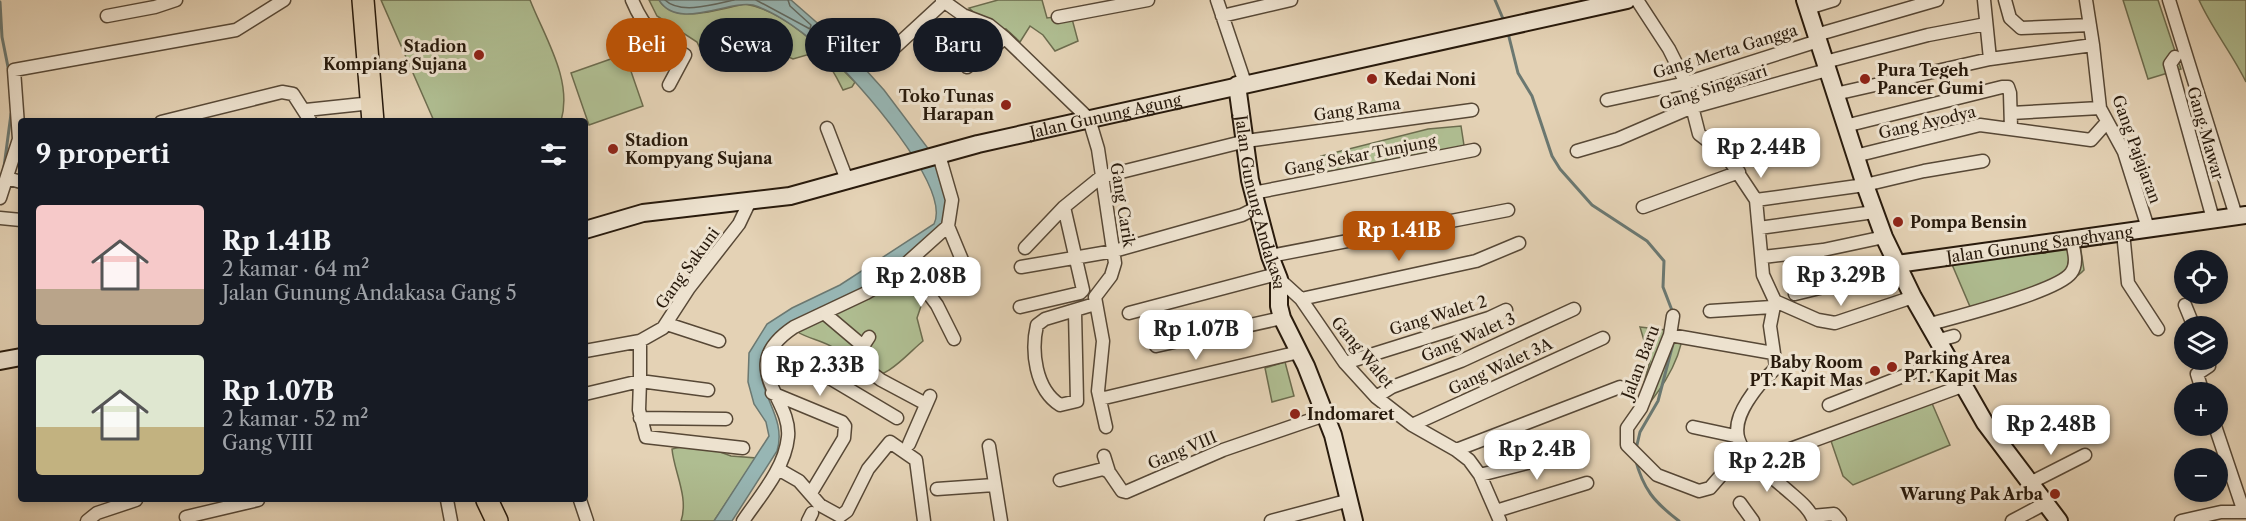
<!DOCTYPE html>
<html lang="id">
<meta charset="utf-8">
<style>
:root{--surface:#171b24;--page:#242831;--text:#f1f3f6;--muted:#9ea1a6;--accent:#b45309}
body{margin:0;font-family:"Libre Caslon Text",serif;background:var(--page);color:var(--text);height:100vh;display:flex;flex-direction:column;font-size:22px;white-space:nowrap}
*{box-sizing:border-box;margin:0}
p{font-size:20px;color:var(--muted)}
.icon{flex:none;width:33px;height:33px;fill:none;stroke:currentColor;stroke-width:2;stroke-linecap:round;stroke-linejoin:round}
.map{position:relative;flex:1;overflow:hidden}
.sheet{position:absolute;left:18px;top:118px;width:570px;height:384px;display:flex;flex-direction:column;background:var(--surface);border-radius:6px;box-shadow:0 3px 9px #0003}
.sheet>*{flex:none}
.guide{position:absolute;left:606px;top:18px;width:570px;height:54px;display:flex;gap:12px}
.tools{position:absolute;left:2174px;top:250px;display:grid;gap:12px}
.tools a{display:grid;place-items:center;width:54px;height:54px;border-radius:50%;background:var(--surface);box-shadow:0 3px 9px #0003;font-size:30px}
.price{position:absolute;translate:-50% -51px;padding:0 14px;border-radius:12px;background:#fff;color:#222;font-size:20px;line-height:39px;filter:drop-shadow(0 2px 3px #0008)}
.price::after{content:'';position:absolute;left:50%;top:36px;width:18px;height:14px;margin-left:-9px;background:inherit;clip-path:polygon(0 0,100% 0,50% 100%)}
.price.on{background:var(--accent);color:#fff}
ul{padding:0;list-style:none}
li{display:flex;align-items:center;gap:18px;height:150px;padding:0 18px}
li span{display:grid;place-items:center;flex:none;width:168px;height:120px;border-radius:6px;color:#555}
li>.icon{margin-inline-start:auto}
span .icon{width:72px;height:72px;fill:#fffc;stroke-width:1}
li b{font-size:26px}
h2{display:flex;justify-content:space-between;align-items:center;height:72px;padding:0 18px;font-size:26px}
.tag{padding:0 21px;border-radius:27px;background:var(--surface);box-shadow:0 3px 9px #0003;font-size:21px;line-height:54px}
.tag.on{background:var(--accent);color:#fff}
.map>svg:first-child{display:block}
.green{fill:#afbd91;stroke:#6c6c4e;stroke-width:1.5}
.water{fill:#97b6b4;stroke:#6b7871;stroke-width:1.5}
.lines{fill:none;stroke-linecap:round;stroke-linejoin:round}
.shore{stroke:#606860;stroke-width:1.5}
.stream{stroke:#6b7871;stroke-width:3}
.street-casing{stroke:#574836;stroke-width:15}
.secondary-casing{stroke:#281a0c;stroke-width:20}
.highway-casing{stroke:#281a0c;stroke-width:24}
.street{stroke:#ede2cf;stroke-width:12}
.secondary{stroke:#ede2cf;stroke-width:16}
.highway{stroke:#e4d2b5;stroke-width:21}
.poi-dot{fill:#8f2418;stroke:#ede2cf;stroke-width:2}
.labels{text-anchor:middle;dominant-baseline:central;stroke-width:6;stroke-linejoin:round;paint-order:stroke}
.poi-label{font-size:16px;font-weight:bold;fill:#281a0c;stroke:#ede2cf;text-anchor:start}
.street-label{font-size:16px;fill:#281a0c;stroke:#ede2cf}
</style>
<div class="map">
<svg width="2246" height="521" viewBox="0 0 2246 521">
<rect width="100%" height="100%" fill="#e4d2b5"/>
<filter id="stains"><feTurbulence type="fractalNoise" baseFrequency=".00333" numOctaves="4"/><feColorMatrix values="0 0 0 0 .2 0 0 0 0 .09 0 0 0 0 .02 0 0 0 .5 -.17"/></filter>
<radialGradient id="worn" r=".72"><stop offset=".6" stop-color="#630" stop-opacity="0"/><stop offset="1" stop-color="#630" stop-opacity=".3"/></radialGradient>
<path class="green" d="M381,0H530C545,38 573,80 561,121H434Z
M649,0H659C674,26 722,8 745,4C787,11 826,53 855,82L852,87L843,90C833,71 832,64 810,54L793,59L770,49L769,44L748,41L743,54L733,64L705,59L697,42L657,16Z
M998,0H1042L1047,18L1071,15L1078,41L1055,51L1043,35L1030,26L1020,42L1006,29L990,28L969,8Z
M2123,0H2158L2181,69L2148,79Z
M2199,0H2246V82C2232,53 2212,29 2199,0Z
M625,54L643,106L589,125L571,73Z
M1461,126L1465,152L1325,181L1321,156L1428,129Z
M2079,238L2084,270C2066,290 2001,307 1974,316L1948,255Z
M898,266L916,288L923,300L917,318L923,341C908,353 885,382 867,374C855,369 845,355 834,348C822,340 808,339 796,331Z
M1640,327L1683,332C1680,366 1655,398 1633,423L1650,361Z
M1285,362L1294,396L1272,402L1265,368Z
M1931,401L1950,445L1853,485L1843,476L1831,441Z
M685,446L712,449L731,456L756,458L714,521H681C689,497 674,472 672,449Z"/>
<path class="water" d="M659,0H791L847,49L884,90L930,151L949,202L947,220C920,246 893,274 859,292C832,307 770,321 762,355C753,391 788,415 777,451L732,521H714L769,436L766,422L754,404L748,382L749,353L767,324L792,308L840,285L934,224C952,187 857,81 829,55C808,36 781,14 753,5C728,0 678,31 659,0Z"/>
<g class="lines">
<path class="shore" d="M665,0C680,15 716,4 734,0
M756,0L810,29L811,25L790,6L788,0"/>
<path class="stream" d="M1495,0L1504,21
M0,2L2,37L9,72
M1508,33L1518,73L1532,96L1552,156L1560,169L1592,205L1647,241L1664,261L1663,287L1673,313
M4,167L11,114
M1636,449L1640,432L1658,401L1674,340
M1635,458C1643,489 1654,502 1679,521"/>
<defs>
<path id="street" d="M632,0C645,31 657,39 685,55L669,85
M942,0L963,15L989,25L1005,38L1089,119L1098,149L1115,263L1111,276L1095,297L1103,341L1098,391L1106,427
M1217,0L1245,83
M1637,0L1669,49L1686,83L1699,134L1726,155L1756,200L1763,275L1775,301L1818,320L1835,323L1913,297
M1984,0L1990,59L2093,45L2086,0
M2005,0L2010,18L2021,28L2090,25
M2169,0L2236,216
M1808,8L1834,0
M107,16L155,7L176,0
M1222,16L1291,0
M1058,17L1148,0
M1816,35L1937,0
M2093,45L2100,108L2124,152L2148,228
M893,49L944,2
M2175,57L2170,64L2213,219
M1825,62L1928,35L1986,24
M967,67L1005,38
M1835,94L1990,59
M1607,100L1686,83L1818,41
M306,110L372,103
M2011,113L2100,108
M161,122L282,92L293,94L311,122
M1845,126L2002,87H2008L2010,93L2011,128
M827,128L847,180
M1577,151L1618,139L1690,108L1827,70
M1855,156L1980,125L2091,140L2107,122
M7,178L21,182
M1253,193L1474,150
M0,198L19,139L14,70L236,30L284,0
M1756,200L1865,185L1924,171L1983,161
M1643,207L1739,172
M0,218L21,220
M948,226L967,272
M1759,228L1874,212
M2123,232L2128,283L2158,329
M1025,248L1064,207L1101,177L1246,141L1472,110
M1270,256L1508,210
M1763,257L1823,250L1884,237
M907,265L937,305L954,339
M1021,267L1114,251L1242,215L1256,208
M1279,279L1301,299L1476,261L1519,243
M1795,294L1873,275L1897,264
M1301,299L1345,363L1376,397L1412,425L1456,450L1469,460L1480,475L1500,521
M1775,301L1770,326L1776,367C1772,373 1765,378 1760,384C1715,439 1743,452 1787,490C1797,499 1810,508 1814,521
M2185,305L2194,327
M1020,307L1080,293L1083,290L1064,207
M1710,311L1772,307
M1075,312L1077,401L1060,405C1035,389 1031,351 1037,325L1045,319L1095,304
M824,313L863,346
M1129,313L1277,274
M1673,316L1670,335L1641,408L1627,428V445L1657,475L1699,491L1710,488L1743,450
M667,324L719,341
M1927,325C1955,317 2057,292 2071,273C2078,264 2074,251 2072,242
M1670,335L1773,353
M869,337L854,360L881,380L926,404
M640,341V381L708,390
M1936,341L1954,336
M1156,346L1282,318
M772,349L808,365L897,418
M585,351L640,341L663,328L689,288L739,224L749,203
M1345,363L1489,318L1506,310
M772,393L842,422L845,426L844,438L811,493
M2203,393L2197,374L2209,366L2208,360
M585,394L640,381L639,410L646,437L743,448
M1376,397L1392,387L1461,361L1574,309
M1100,399L1299,352
M1829,405L1947,359
M640,418L726,419
M1412,425L1603,338
M2215,426L2244,512
M1693,427L1735,436
M909,444L930,396
M989,446L1001,521
M1456,450L1620,387
M1104,456L1109,472
M1755,462L1962,386
M778,469L799,481L820,505L840,516L847,511L868,469L890,442L916,460L924,521
M1480,475L1554,456
M1060,480L1103,469L1109,472L1122,491L1126,492L1223,450L1325,415
M2030,483L2085,455
M937,489L994,485
M447,500L451,521
M580,500L587,521
M1740,503L1753,521
M1496,511L1587,483
M1812,516L1834,514L1840,521
M186,517L258,500
M87,521L97,513L136,500
M743,521C760,496 785,468 788,437C792,397 734,367 794,327L866,293L889,279L948,226L952,200L939,155
M808,521L812,513
M1271,521L1350,500
M2012,521L2046,503
M2181,521L2221,512H2246"/>
<g id="secondary">
<path d="M1805,0L1865,185L1884,237L1913,297L1985,423L2059,521"/>
<path id="s1" d="M1237,85L1250,180L1270,256L1279,279V306L1282,318L1306,366L1333,435L1354,521"/>
<path id="s2" d="M585,230L643,213L790,196L978,144L1627,0"/>
<path id="s3" d="M1897,264L2246,215"/>
<path d="M0,361L21,357"/>
</g>
<path id="highway" d="M363,0L373,122
M487,500L497,521"/>
</defs>
<use href="#street" class="street-casing"/>
<use href="#secondary" class="secondary-casing"/>
<use href="#highway" class="highway-casing"/>
<use href="#street" class="street"/>
<use href="#secondary" class="secondary"/>
<use href="#highway" class="highway"/>
</g>
<g class="poi-dot">
<circle cx="479" cy="55" r="6"/>
<circle cx="1372" cy="79" r="6"/>
<circle cx="1865" cy="79" r="6"/>
<circle cx="1006" cy="105" r="6"/>
<circle cx="613" cy="149" r="6"/>
<circle cx="1898" cy="222" r="6"/>
<circle cx="1892" cy="367" r="6"/>
<circle cx="1875" cy="371" r="6"/>
<circle cx="1295" cy="414" r="6"/>
<circle cx="2055" cy="494" r="6"/>
</g>
<g class="labels">
<g class="poi-label">
<text x="467" y="46" text-anchor="end">Stadion<tspan x="467" dy="18">Kompiang Sujana</tspan></text>
<text x="1877" y="70">Pura Tegeh<tspan x="1877" dy="18">Pancer Gumi</tspan></text>
<text x="1384" y="79">Kedai Noni</text>
<text x="994" y="96" text-anchor="end">Toko Tunas<tspan x="994" dy="18">Harapan</tspan></text>
<text x="625" y="140">Stadion<tspan x="625" dy="18">Kompyang Sujana</tspan></text>
<text x="1910" y="222">Pompa Bensin</text>
<text x="1904" y="358">Parking Area<tspan x="1904" dy="18">PT. Kapit Mas</tspan></text>
<text x="1863" y="362" text-anchor="end">Baby Room<tspan x="1863" dy="18">PT. Kapit Mas</tspan></text>
<text x="1307" y="414">Indomaret</text>
<text x="2043" y="494" text-anchor="end">Warung Pak Arba</text>
</g>
<g class="street-label">
<text transform="translate(1725 51) rotate(-17)">Gang Merta Gangga</text>
<text transform="translate(1713 87) rotate(-18)">Gang Singasari</text>
<text transform="translate(1357 109) rotate(-8)">Gang Rama</text>
<text stroke="none"><textPath href="#s2" startOffset="534">Jalan Gunung Agung</textPath></text>
<text transform="translate(1927 122) rotate(-13)">Gang Ayodya</text>
<text transform="translate(2206 133) rotate(74)">Gang Mawar</text>
<text transform="translate(2137 149) rotate(70)">Gang Pajajaran</text>
<text transform="translate(1360 155) rotate(-11)">Gang Sekar Tunjung</text>
<text stroke="none"><textPath href="#s1" startOffset="120">Jalan Gunung Andakasa</textPath></text>
<text transform="translate(1123 205) rotate(81)">Gang Carik</text>
<text stroke="none"><textPath href="#s3" startOffset="144">Jalan Gunung Sanghyang</textPath></text>
<text transform="translate(687 268) rotate(-54)">Gang Sakuni</text>
<text transform="translate(1438 315) rotate(-17)">Gang Walet 2</text>
<text transform="translate(1468 337) rotate(-23)">Gang Walet 3</text>
<text transform="translate(1363 352) rotate(50)">Gang Walet</text>
<text transform="translate(1640 362) rotate(-69)">Jalan Baru</text>
<text transform="translate(1500 366) rotate(-25)">Gang Walet 3A</text>
<text transform="translate(1182 450) rotate(-23)">Gang VIII</text>
</g>
</g>
<rect width="100%" height="100%" filter="url(#stains)"/>
<rect width="100%" height="100%" fill="url(#worn)"/>
</svg>
<div class="tools">
<a><svg class="icon" aria-label="locate" viewBox="0 0 24 24"><circle cx="12" cy="12" r="6"/><path d="M12 2v4M12 18v4M2 12h4M18 12h4"/></svg></a>
<a><svg class="icon" aria-label="layers" viewBox="0 0 24 24"><path d="M12 4l9 5-9 5-9-5zM3 14l9 5 9-5"/></svg></a>
<a>+</a>
<a>−</a>
</div>
<b class="price" style="left:1761px;top:179px">Rp 2.44B</b>
<b class="price on" style="left:1399px;top:262px">Rp 1.41B</b>
<b class="price" style="left:1841px;top:307px">Rp 3.29B</b>
<b class="price" style="left:921px;top:308px">Rp 2.08B</b>
<b class="price" style="left:1196px;top:361px">Rp 1.07B</b>
<b class="price" style="left:820px;top:397px">Rp 2.33B</b>
<b class="price" style="left:2051px;top:456px">Rp 2.48B</b>
<b class="price" style="left:1537px;top:481px">Rp 2.4B</b>
<b class="price" style="left:1767px;top:493px">Rp 2.2B</b>
<div class="guide">
<a class="tag on">Beli</a>
<a class="tag">Sewa</a>
<a class="tag">Filter</a>
<a class="tag">Baru</a>
</div>
<section class="sheet">
<h2>9 properti<svg class="icon" aria-label="filters" viewBox="0 0 24 24"><path d="M4 7h16M4 17h16"/><circle cx="9" cy="7" r="2"/><circle cx="15" cy="17" r="2"/></svg></h2>
<ul>
<li><span style="background:linear-gradient(#f6c9c9 70%,#b9a48a 0)"><svg class="icon" aria-label="home" viewBox="0 0 24 24"><path d="M3 11l9-7 9 7M6 9v11h12V9"/></svg></span><div><b>Rp 1.41B</b><p>2 kamar · 64 m²</p><p>Jalan Gunung Andakasa Gang 5</p></div></li>
<li><span style="background:linear-gradient(#dfe7d0 60%,#c2b280 0)"><svg class="icon" aria-label="home" viewBox="0 0 24 24"><path d="M3 11l9-7 9 7M6 9v11h12V9"/></svg></span><div><b>Rp 1.07B</b><p>2 kamar · 52 m²</p><p>Gang VIII</p></div></li>
</ul>
</section>
</div>
